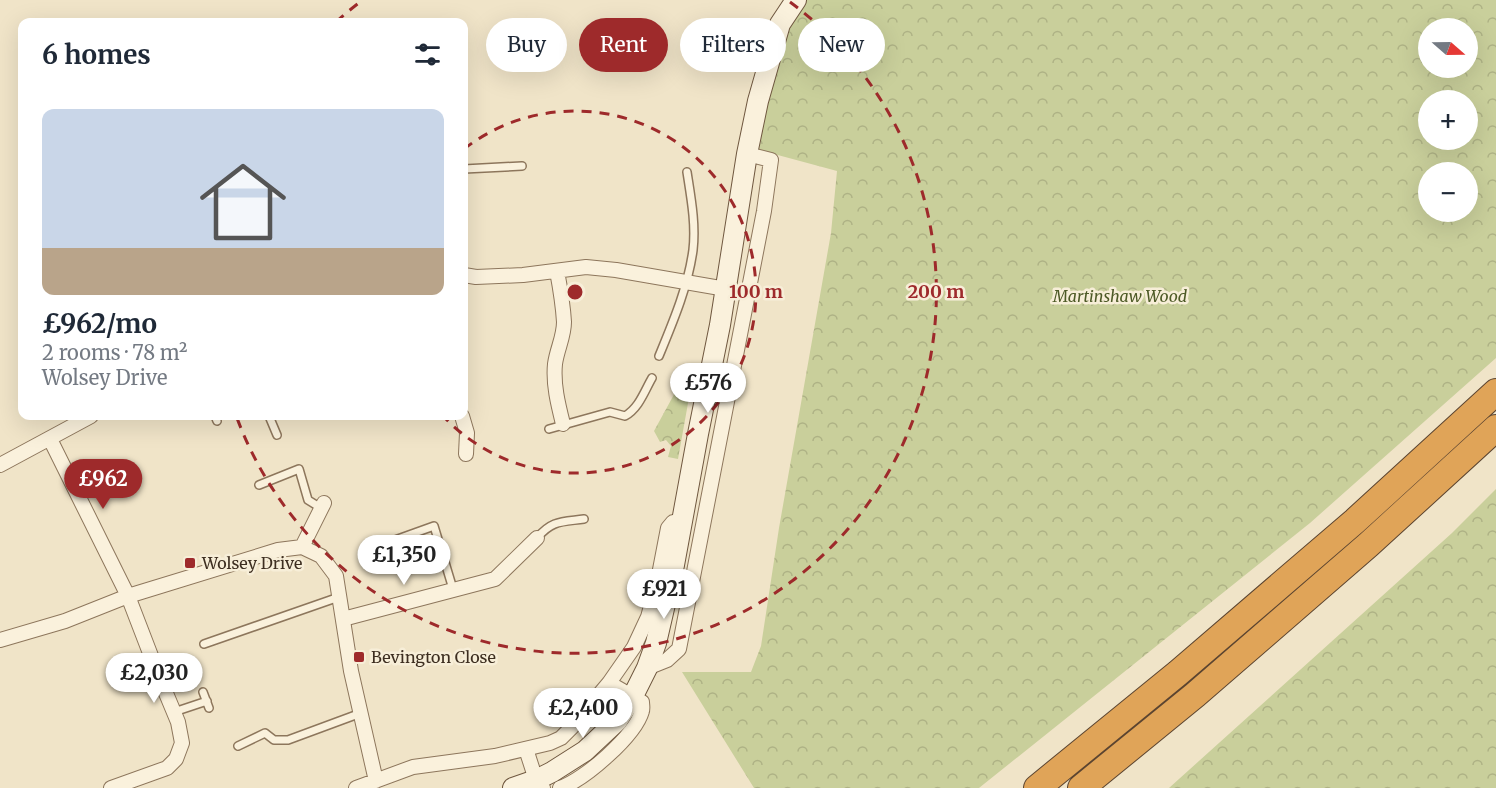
<!DOCTYPE html>
<meta charset="utf-8">
<style>
:root{--surface:#fff;--page:#f6f6f7;--text:#1f2937;--muted:#747a83;--accent:#9e2a2b}
body{margin:0;font-family:Merriweather,serif;background:var(--page);color:var(--text);height:100vh;display:flex;flex-direction:column;font-size:22px;white-space:nowrap}
*{box-sizing:border-box;margin:0}
p{font-size:20px;color:var(--muted)}
.icon{flex:none;width:33px;height:33px;fill:none;stroke:currentColor;stroke-width:2;stroke-linecap:round;stroke-linejoin:round}
.map{position:relative;flex:1;overflow:hidden}
.details{position:absolute;left:18px;top:18px;width:450px;height:402px;display:flex;flex-direction:column;background:var(--surface);border-radius:12px;box-shadow:0 6px 24px #0002}
.details>*{flex:none}
.hud{position:absolute;left:486px;top:18px;width:570px;height:54px;display:flex;gap:12px}
.needle{width:39px;rotate:110deg}
.buttons{position:absolute;left:1418px;top:18px;display:grid;gap:12px}
.buttons a{display:grid;place-items:center;width:60px;height:60px;border-radius:50%;background:var(--surface);box-shadow:0 6px 24px #0002;font-size:30px}
.price{position:absolute;translate:-50% -51px;padding:0 14px;border-radius:21px;background:#fff;color:#222;font-size:20px;line-height:39px;filter:drop-shadow(0 2px 3px #0008)}
.price::after{content:'';position:absolute;left:50%;top:36px;width:18px;height:14px;margin-left:-9px;background:inherit;clip-path:polygon(0 0,100% 0,50% 100%)}
.price.selected{background:var(--accent);color:#fff}
ul{padding:0;list-style:none}
li{display:grid;align-content:center;gap:12px;height:318px;padding:0 24px}
li span{display:grid;place-items:center;height:186px;border-radius:12px;color:#555}
li>.icon{margin-inline-start:auto}
span .icon{width:108px;height:108px;fill:#fffc;stroke-width:1}
li b{font-size:26px}
h2{display:flex;justify-content:space-between;align-items:center;height:72px;padding:0 24px;font-size:26px}
.tag{padding:0 21px;border-radius:27px;background:var(--surface);box-shadow:0 6px 24px #0002;font-size:21px;line-height:54px}
.tag.selected{background:var(--accent);color:#fff}
.map>svg:first-child{display:block}
.forest{fill:url(#forest-crowns);fill-rule:evenodd}
.lines{fill:none;stroke-linecap:round;stroke-linejoin:round}
.lane-casing{stroke:#8d765c;stroke-width:10}
.street-casing{stroke:#8d765c;stroke-width:16}
.secondary-casing{stroke:#6f573f;stroke-width:22}
.highway-casing{stroke:#5b4430;stroke-width:28}
.lane{stroke:#faf1dc;stroke-width:7}
.street{stroke:#faf1dc;stroke-width:14}
.secondary{stroke:#faf1dc;stroke-width:20}
.highway{stroke:#e0a458;stroke-width:26}
.ring{fill:none;stroke:#9e2a2b;stroke-width:3;stroke-dasharray:10 8}
.poi-dot{fill:#9e2a2b;stroke:#f7eed8;stroke-width:2}
.labels{text-anchor:middle;dominant-baseline:central;stroke-width:5;stroke-linejoin:round;paint-order:stroke}
.park-label{font-size:16px;font-style:italic;fill:#4d5a26;stroke:#f7eed8}
.poi-label{font-size:16px;fill:#3d2e20;stroke:#f7eed8;text-anchor:start}
.centre{fill:#9e2a2b;stroke:#f7eed8;stroke-width:3}
.ring-label{font-size:18px;text-anchor:middle;font-weight:bold;fill:#9e2a2b;stroke:#f7eed8;stroke-width:5;stroke-linejoin:round;paint-order:stroke}
</style>
<div class="map">
<svg width="1496" height="788" viewBox="0 0 1496 788">
<defs>
<pattern id="forest-crowns" width="20" height="18" patternUnits="userSpaceOnUse" patternTransform="scale(1.5)"><rect width="20" height="18" fill="#c9cf9b"/><path d="M2 6a3 3 0 1 1 6 0M12 15a3 3 0 1 1 6 0" fill="none" stroke="#aeb285"/></pattern>
</defs>
<rect width="100%" height="100%" fill="#f0e4c8"/>
<path class="forest" d="M806,0H1496V358L1310,523L979,788H754L682,672H751L761,646L779,528L831,233L837,171L759,150L780,24ZM1428,28H1467V68H1428ZM1428,100H1467V140H1428ZM1428,172H1467V212H1428Z
M677,389L690,392L678,459L668,457L671,446L666,440L660,442L654,431Z
M1496,489V788H1169L1452,533Z"/>
<g class="lines">
<defs>
<path id="lane" d="M464,169L522,166
M659,356C673,322 688,287 693,250C696,224 691,198 687,172
M215,416L217,421
M269,416L277,435
M549,429L610,412L625,416C639,408 644,392 652,378
M259,485L299,469L308,500L321,508
M537,538C552,520 562,522 584,519
M395,540L434,526L453,589
M204,644L339,597
M203,692L209,708
M174,712L207,701
M238,746L265,733L274,740H288L361,713"/>
<path id="street" d="M557,271C560,287 563,305 564,322C564,337 557,349 555,364C553,384 558,404 563,424
M464,275L476,277L523,275L586,267L616,270L726,289
M462,416L467,433L466,454
M50,439L128,596L158,674L178,722L182,743L176,759L167,768L111,788
M0,465L91,416
M302,547L324,503
M343,619L495,579L537,538
M0,640L65,621L128,596L278,550L302,547L321,556L336,576L351,671L376,781
M647,668L667,660L679,649L764,211L771,160L747,154
M526,749L536,780L543,788
M356,788L413,767L495,756L550,743L561,738L572,727L609,683L634,647L648,617L658,580L668,528L673,522L681,523
M560,788C584,780 635,736 642,711C643,709 642,704 642,702L609,683"/>
<path id="secondary" d="M513,788L536,780L552,772L585,751L617,721L633,696L647,668L656,643L674,565L698,434L720,325L747,154L758,101L780,24L796,0"/>
<path id="highway" d="M1037,788L1178,673L1355,521L1496,392
M1081,788L1195,695L1368,545L1496,428"/>
</defs>
<use href="#lane" class="lane-casing"/>
<use href="#street" class="street-casing"/>
<use href="#secondary" class="secondary-casing"/>
<use href="#highway" class="highway-casing"/>
<use href="#lane" class="lane"/>
<use href="#street" class="street"/>
<use href="#secondary" class="secondary"/>
<use href="#highway" class="highway"/>
</g>
<g class="ring">
<path d="M464 149A181 181 0 1 1 444 417"/>
<path d="M336 22A361 361 0 0 1 360 2M790 2A361 361 0 1 1 237 418"/>
</g>
<g class="poi-dot">
<rect x="184" y="557" width="12" height="12" rx="3"/>
<rect x="353" y="651" width="12" height="12" rx="3"/>
</g>
<g class="labels">
<g class="park-label">
<text x="1120" y="296">Martinshaw Wood</text>
</g>
<g class="poi-label">
<text x="202" y="563">Wolsey Drive</text>
<text x="371" y="657">Bevington Close</text>
</g>
</g>
<circle cx="575" cy="292" r="9" class="centre"/>
<g class="ring-label">
<text x="756" y="298">100 m</text>
<text x="936" y="298">200 m</text>
</g>
</svg>
<div class="buttons">
<a><svg class="needle" viewBox="-14 -14 28 28"><path d="M0-13l5 13h-10z" fill="#e53935"/><path d="M0 13l5-13h-10z" fill="#747a83"/></svg></a>
<a>+</a>
<a>−</a>
</div>
<b class="price" style="left:708px;top:414px">£576</b>
<b class="price selected" style="left:103px;top:510px">£962</b>
<b class="price" style="left:404px;top:586px">£1,350</b>
<b class="price" style="left:664px;top:620px">£921</b>
<b class="price" style="left:154px;top:704px">£2,030</b>
<b class="price" style="left:583px;top:739px">£2,400</b>
<div class="hud">
<a class="tag">Buy</a>
<a class="tag selected">Rent</a>
<a class="tag">Filters</a>
<a class="tag">New</a>
</div>
<section class="details">
<h2>6 homes<svg class="icon" aria-label="filters" viewBox="0 0 24 24"><path d="M4 7h16M4 17h16"/><circle cx="9" cy="7" r="2"/><circle cx="15" cy="17" r="2"/></svg></h2>
<ul>
<li><span style="background:linear-gradient(#c9d6e8 75%,#b9a48a 0)"><svg class="icon" aria-label="home" viewBox="0 0 24 24"><path d="M3 11l9-7 9 7M6 9v11h12V9"/></svg></span><div><b>£962/mo</b><p>2 rooms · 78 m²</p><p>Wolsey Drive</p></div></li>
</ul>
</section>
</div>
